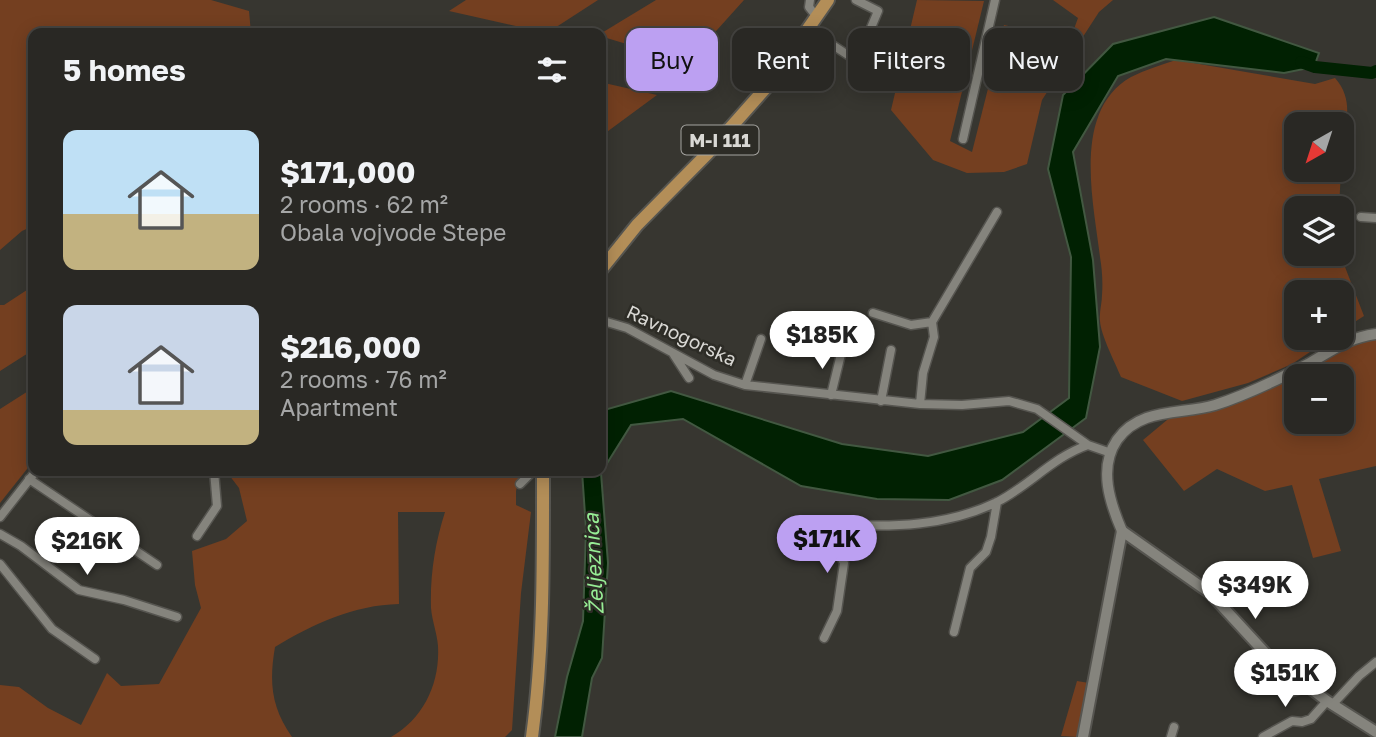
<!DOCTYPE html>
<meta charset="utf-8">
<style>
:root{--surface:#292824;--page:#353431;--text:#f1f3f6;--muted:#a5a6a6;--line:#454441;--accent:#bca0f2}
body{margin:0;font-family:"Golos Text",sans-serif;background:var(--page);color:var(--text);height:100vh;display:flex;flex-direction:column;font-size:26px;white-space:nowrap}
*{box-sizing:border-box;margin:0}
p{font-size:23px;color:var(--muted)}
.icon{flex:none;width:38px;height:38px;fill:none;stroke:currentColor;stroke-width:2;stroke-linecap:round;stroke-linejoin:round}
.map{position:relative;flex:1;overflow:hidden}
.sheet{position:absolute;left:28px;top:28px;width:578px;height:448px;display:flex;flex-direction:column;background:var(--surface);border-radius:14px;box-shadow:0 4px 18px #0003,0 0 0 2px var(--line)}
.sheet>*{flex:none}
.banner{position:absolute;left:626px;top:28px;width:644px;height:63px;display:flex;gap:14px}
.needle{width:46px;rotate:219deg}
.tools{position:absolute;left:1284px;top:112px;display:grid;gap:14px}
.tools a{display:grid;place-items:center;width:70px;height:70px;border-radius:14px;background:var(--surface);box-shadow:0 4px 18px #0003,0 0 0 2px var(--line);font-size:35px}
.price{position:absolute;translate:-50% -60px;padding:0 16px;border-radius:24px;background:#fff;color:#222;font-size:23px;line-height:46px;filter:drop-shadow(0 2px 4px #0008)}
.price::after{content:'';position:absolute;left:50%;top:42px;width:21px;height:16px;margin-left:-10px;background:inherit;clip-path:polygon(0 0,100% 0,50% 100%)}
.price.selected{background:var(--accent);color:#111}
ul{padding:0;list-style:none}
li{display:flex;align-items:center;gap:21px;height:175px;padding:0 35px}
li span{display:grid;place-items:center;flex:none;width:196px;height:140px;border-radius:14px;color:#555}
li>.icon{margin-inline-start:auto}
span .icon{width:84px;height:84px;fill:#fffc;stroke-width:1}
li b{font-size:30px}
h2{display:flex;justify-content:space-between;align-items:center;height:84px;padding:0 35px;font-size:30px}
.tag{padding:0 24px;border-radius:14px;background:var(--surface);box-shadow:0 4px 18px #0003,0 0 0 2px var(--line);font-size:24px;line-height:63px}
.tag.selected{background:var(--accent);color:#111}
.map>svg:first-child{display:block}
.green{fill:#743f20;fill-rule:evenodd}
.water{fill:#012102;stroke:#425841;stroke-width:2}
.lines{fill:none;stroke-linecap:round;stroke-linejoin:round}
.river{stroke:#012102;stroke-width:12}
.minor-casing{stroke:#565550;stroke-width:11}
.tertiary-casing{stroke:#565550;stroke-width:13}
.secondary-casing{stroke:#565550;stroke-width:14}
.primary-casing{stroke:#565550;stroke-width:16}
.minor{stroke:#85847d;stroke-width:8}
.tertiary{stroke:#85847d;stroke-width:10}
.secondary{stroke:#85847d;stroke-width:10}
.primary{stroke:#b38e58;stroke-width:12}
.labels{text-anchor:middle;dominant-baseline:central;stroke-width:5;stroke-linejoin:round;paint-order:stroke}
.shield{fill:#2d2c26;stroke:#a5a4a0;stroke-width:2}
.shield-label{font-size:18px;font-weight:bold;fill:#d9d8d4}
.street-label{font-size:19px;fill:#d9d8d4;stroke:#2d2c26}
.water-label{font-size:21px;font-style:italic;fill:#97ed95;stroke:#2d2c26}
</style>
<div class="map">
<svg width="1376" height="737" viewBox="0 0 1376 737">
<rect width="100%" height="100%" fill="#373630"/>
<path class="green" d="M0,0H211L249,11L251,33H33V226L22,231L0,250Z
M466,0H598L547,33L449,11Z
M656,0H744L708,40L683,61L600,36V34Z
M917,0L984,1L950,141L972,152L1004,25L1070,40L1078,18L1053,0H1113L1099,12L1042,100L1027,164L1004,172L967,173L933,160L891,110Z
M1176,60L1315,84L1335,78C1356,102 1344,125 1342,154V124H1297V170H1341L1339,208H1297V254H1340L1364,316L1342,330V292H1297V338H1331L1292,364L1248,383L1182,401L1121,377C1115,362 1101,336 1100,321C1099,313 1102,303 1102,295C1103,282 1102,269 1100,257C1094,204 1071,111 1131,77C1145,70 1161,65 1176,60Z
M600,82L657,95L600,137Z
M33,286V350L0,371V305H4Z
M1376,338V466L1319,479L1341,551L1313,558L1292,485L1265,491L1217,469L1184,491L1143,440L1173,415L1220,407L1338,350L1365,339ZM1297,376H1342V422H1297Z
M33,388V455L27,469L0,503V409Z
M226,471H318L321,475L326,471H521L516,491V505L531,512L521,593L512,730L505,737H391C424,718 440,683 438,646C437,633 432,621 431,608C430,575 435,543 445,512H398L399,604C354,605 313,624 275,647C269,682 271,707 292,737H0V685L19,687L48,708L81,725L107,673L121,686L159,684L201,608L195,585L192,551L226,539L247,521L239,488Z
M1077,681L1089,683L1078,737L1061,736Z"/>
<path class="water" d="M1214,17L1319,53L1314,67L1284,73L1166,59L1118,76L1073,152L1093,260L1100,347L1086,418L1002,480L949,500L877,499L801,486L683,419L631,425L601,473L608,563L602,658L592,678L582,737H555L567,677L583,621L586,529L582,471H600V417L604,410L671,391L842,444L928,456L1023,432L1069,398L1071,257L1048,169L1063,95L1113,44Z"/>
<g class="lines">
<path class="river" d="M1301,62L1315,67L1372,73L1376,71"/>
<defs>
<path id="minor" d="M810,0L809,7L816,16
M856,0L878,11L868,35
M808,29L854,59L881,85
M963,139L995,0
M1361,217L1376,218
M873,313L911,325L932,322
M600,320L627,328L714,375L745,385L920,404L962,405L1009,401L1037,409L1088,445L1111,453
M674,355L689,378
M745,385L761,339
M831,395L841,354
M881,401L891,350
M920,404L923,373L934,337L932,322L997,212
M29,479L157,565
M520,484L533,471
M0,517L36,471
M0,534L21,546L79,590L124,600L177,617
M197,536L217,506L214,471
M0,564L52,629L95,659
M954,632L970,568L986,552L991,537L997,502
M824,638L837,611L844,563L833,542L838,524C891,528 948,526 997,502C1029,486 1053,457 1088,445
M1286,694L1308,687
M1332,705L1359,676L1376,662
M1171,737L1174,727
M1263,737L1292,721L1302,722L1311,719L1327,701"/>
<path id="tertiary" d="M1122,531C1110,503 1098,468 1117,440C1140,407 1182,415 1215,405C1243,396 1283,377 1308,364C1333,350 1347,338 1376,334"/>
<path id="secondary" d="M1083,737L1122,531L1210,593L1269,657L1327,701L1376,732"/>
<path id="primary" d="M600,271L637,225L708,153L771,82L828,0
M532,737C544,648 543,560 543,471"/>
</defs>
<use href="#minor" class="minor-casing"/>
<use href="#tertiary" class="tertiary-casing"/>
<use href="#secondary" class="secondary-casing"/>
<use href="#primary" class="primary-casing"/>
<use href="#minor" class="minor"/>
<use href="#tertiary" class="tertiary"/>
<use href="#secondary" class="secondary"/>
<use href="#primary" class="primary"/>
</g>
<g class="labels">
<rect class="shield" x="681.5" y="125.5" width="77" height="29" rx="5"/>
<g class="shield-label">
<text x="720" y="140">M-I 111</text>
</g>
<g class="street-label">
<text transform="translate(682 335) rotate(25)">Ravnogorska</text>
</g>
<g class="water-label">
<text transform="translate(593 564) rotate(-93)">Željeznica</text>
</g>
</g>
</svg>
<div class="tools">
<a><svg class="needle" viewBox="-14 -14 28 28"><path d="M0-13l5 13h-10z" fill="#e53935"/><path d="M0 13l5-13h-10z" fill="#a5a6a6"/></svg></a>
<a><svg class="icon" aria-label="layers" viewBox="0 0 24 24"><path d="M12 4l9 5-9 5-9-5zM3 14l9 5 9-5"/></svg></a>
<a>+</a>
<a>−</a>
</div>
<b class="price" style="left:822px;top:371px">$185K</b>
<b class="price selected" style="left:827px;top:575px">$171K</b>
<b class="price" style="left:87px;top:577px">$216K</b>
<b class="price" style="left:1255px;top:621px">$349K</b>
<b class="price" style="left:1285px;top:709px">$151K</b>
<div class="banner">
<a class="tag selected">Buy</a>
<a class="tag">Rent</a>
<a class="tag">Filters</a>
<a class="tag">New</a>
</div>
<section class="sheet">
<h2>5 homes<svg class="icon" aria-label="filters" viewBox="0 0 24 24"><path d="M4 7h16M4 17h16"/><circle cx="9" cy="7" r="2"/><circle cx="15" cy="17" r="2"/></svg></h2>
<ul>
<li><span style="background:linear-gradient(#bfe0f5 60%,#c2b280 0)"><svg class="icon" aria-label="home" viewBox="0 0 24 24"><path d="M3 11l9-7 9 7M6 9v11h12V9"/></svg></span><div><b>$171,000</b><p>2 rooms · 62 m²</p><p>Obala vojvode Stepe</p></div></li>
<li><span style="background:linear-gradient(#c9d6e8 75%,#c2b280 0)"><svg class="icon" aria-label="home" viewBox="0 0 24 24"><path d="M3 11l9-7 9 7M6 9v11h12V9"/></svg></span><div><b>$216,000</b><p>2 rooms · 76 m²</p><p>Apartment</p></div></li>
</ul>
</section>
</div>
